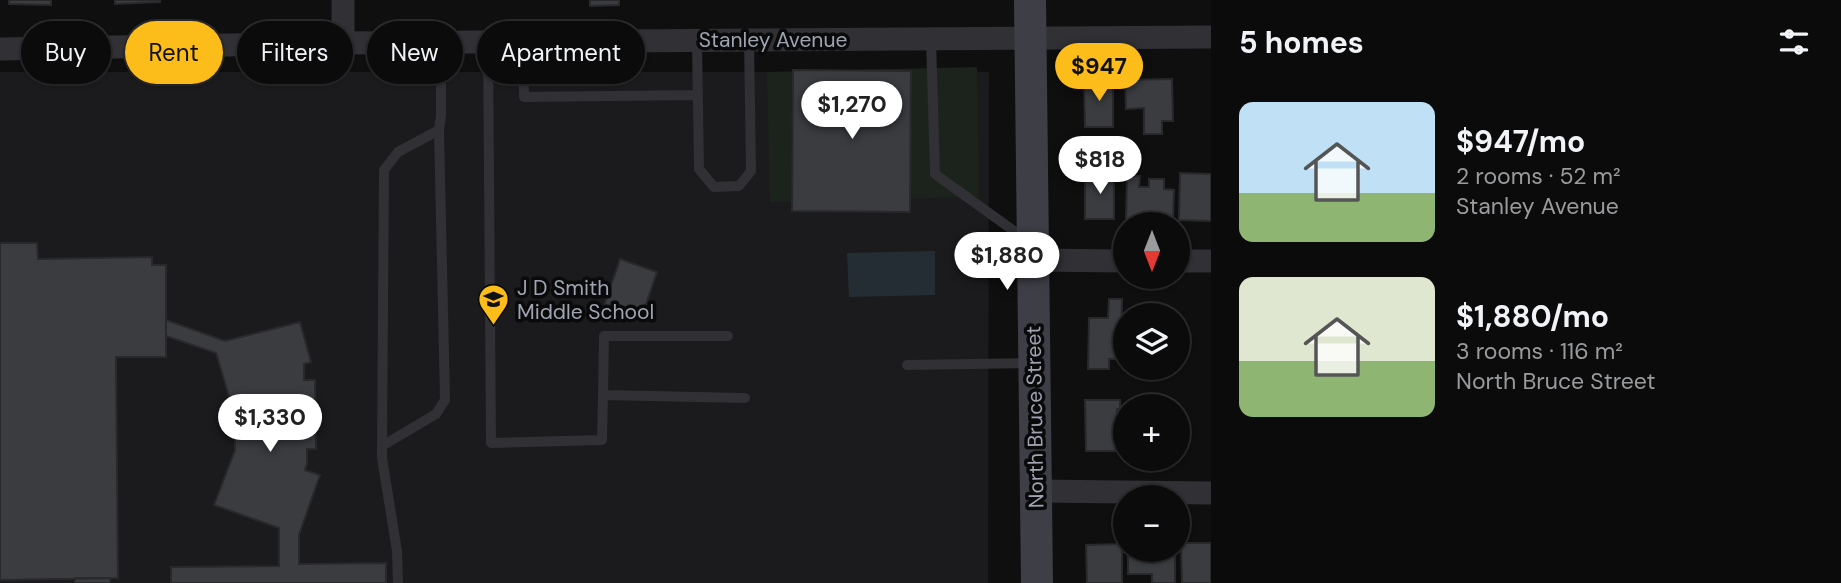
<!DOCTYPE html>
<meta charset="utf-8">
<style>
:root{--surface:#0b0b0c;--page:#19191a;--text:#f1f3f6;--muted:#9a9b9d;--line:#2b2b2d;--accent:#fcbd1b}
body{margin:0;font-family:"DM Sans",sans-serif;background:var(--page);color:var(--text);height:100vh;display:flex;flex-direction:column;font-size:26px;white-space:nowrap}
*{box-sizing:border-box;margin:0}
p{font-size:23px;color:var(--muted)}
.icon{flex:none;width:38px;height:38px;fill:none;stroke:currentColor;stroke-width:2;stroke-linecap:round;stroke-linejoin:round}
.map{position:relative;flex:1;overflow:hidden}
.side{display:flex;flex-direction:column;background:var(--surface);width:630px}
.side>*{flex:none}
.hud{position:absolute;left:21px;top:21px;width:665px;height:63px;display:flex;gap:14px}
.needle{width:46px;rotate:180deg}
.buttons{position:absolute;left:1113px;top:212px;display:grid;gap:14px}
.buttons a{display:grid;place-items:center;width:77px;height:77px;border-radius:50%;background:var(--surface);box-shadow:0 2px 5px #0004,0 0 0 2px var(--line);font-size:35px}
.price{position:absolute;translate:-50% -60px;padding:0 16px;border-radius:24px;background:#fff;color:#222;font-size:23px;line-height:46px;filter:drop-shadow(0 2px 4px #0008)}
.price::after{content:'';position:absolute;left:50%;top:42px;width:21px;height:16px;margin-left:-10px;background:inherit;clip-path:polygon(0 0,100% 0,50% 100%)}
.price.selected{background:var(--accent);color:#111}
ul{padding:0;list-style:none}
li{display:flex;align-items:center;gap:21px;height:175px;padding:0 28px}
li span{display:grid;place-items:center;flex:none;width:196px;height:140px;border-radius:14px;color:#555}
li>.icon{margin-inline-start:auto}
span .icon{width:84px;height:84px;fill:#fffc;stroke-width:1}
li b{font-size:30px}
h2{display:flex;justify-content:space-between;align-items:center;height:84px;padding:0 28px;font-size:30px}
.chip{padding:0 24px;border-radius:32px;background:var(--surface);box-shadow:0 2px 5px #0004,0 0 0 2px var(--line);font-size:24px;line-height:63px}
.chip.selected{background:var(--accent);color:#111}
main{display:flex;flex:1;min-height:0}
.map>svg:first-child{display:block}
.built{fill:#1b1b1d}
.green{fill:#1b231c}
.water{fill:#252d34}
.building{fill:#3b3c40;stroke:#29292c;stroke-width:2}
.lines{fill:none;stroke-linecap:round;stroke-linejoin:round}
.lane{stroke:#303035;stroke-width:10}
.street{stroke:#303035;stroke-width:23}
.secondary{stroke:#3e3f46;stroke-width:32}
.labels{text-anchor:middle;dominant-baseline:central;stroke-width:7;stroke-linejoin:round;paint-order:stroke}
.street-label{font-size:21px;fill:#9fa4b2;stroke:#0a0a0b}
.poi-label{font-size:21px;fill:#9fa4b2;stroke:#0a0a0b;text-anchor:start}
</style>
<main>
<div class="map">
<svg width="1211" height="583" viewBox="0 0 1211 583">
<rect width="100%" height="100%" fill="#0f0f10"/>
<path class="built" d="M0,72H989L988,583H0Z"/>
<path class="green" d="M977,67L979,197L770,202L767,72Z"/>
<path class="water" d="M935,251V295L849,297L847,253Z"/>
<path class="building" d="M9,0H51V5L9,4Z
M115,0H160V2L115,4Z
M590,0H619V5L590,6Z
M793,70L911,71L910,212L792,211Z
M1172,79L1173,121H1162V134H1144V108L1126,109L1125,80Z
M1084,80H1113V127H1085Z
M1085,172H1114V219H1085Z
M1180,173L1211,174V221L1179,220Z
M1127,176H1140L1139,187H1149V179H1164V189L1174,190L1173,220L1126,219Z
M0,243H37L38,259L152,257V265H166V357H116L118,578L0,580Z
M620,259L657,272L641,319L604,306Z
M1109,299H1122L1121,359H1109V369H1088L1089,318H1108Z
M1127,312H1174V315H1127Z
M166,320L225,341L300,322L311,362L304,364V380H315L316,449H307V463L305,470L320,475L299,535V564L386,563V583H171V567L279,566V528L214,505L235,450L234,413L216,353L166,336Z
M1085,400H1120V409H1117L1118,451H1086Z
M1181,543H1211V583H1182Z
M1122,544V583H1087L1086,545Z
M1128,550H1175V583H1152V574H1128Z
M75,578H110V583H75Z"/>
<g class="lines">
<path class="lane" d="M931,39L935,174L1028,241
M697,40L699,169L714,187L739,186L751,171L749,40
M523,41L524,97L698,95
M488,42L491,443L602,440L603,395L745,398
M439,130L441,115V42
M907,365L1032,363
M603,395L604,336H728
M382,446L436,414L445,400L439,130L398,152L384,170L382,446V458L397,551L398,583"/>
<path class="street" d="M343,43V0
M0,49L343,43L1211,37
M1033,260L1125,261
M1178,261H1211
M1036,491L1211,493"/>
<path class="secondary" d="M1030,0L1037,583"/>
</g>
<defs>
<symbol id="school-pin" viewBox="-11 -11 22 30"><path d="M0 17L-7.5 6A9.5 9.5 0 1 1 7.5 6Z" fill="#fcbd1b" stroke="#0a0a0b"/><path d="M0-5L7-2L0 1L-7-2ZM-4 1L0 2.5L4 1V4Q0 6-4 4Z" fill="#111"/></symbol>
</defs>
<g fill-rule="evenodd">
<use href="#school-pin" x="476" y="282" width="35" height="47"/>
</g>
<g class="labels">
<g class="street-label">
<text x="773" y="40">Stanley Avenue</text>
<text transform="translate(1035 417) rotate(-91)">North Bruce Street</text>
</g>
<g class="poi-label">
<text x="517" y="288">J D Smith<tspan x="517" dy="24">Middle School</tspan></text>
</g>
</g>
</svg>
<div class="buttons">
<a><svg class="needle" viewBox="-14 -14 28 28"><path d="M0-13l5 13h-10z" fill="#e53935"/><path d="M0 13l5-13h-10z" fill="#9a9b9d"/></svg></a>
<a><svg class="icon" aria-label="layers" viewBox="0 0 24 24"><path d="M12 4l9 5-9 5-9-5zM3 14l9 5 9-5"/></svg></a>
<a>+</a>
<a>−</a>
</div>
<b class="price selected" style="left:1099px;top:103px">$947</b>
<b class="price" style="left:852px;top:141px">$1,270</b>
<b class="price" style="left:1100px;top:196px">$818</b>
<b class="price" style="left:1007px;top:292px">$1,880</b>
<b class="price" style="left:270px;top:454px">$1,330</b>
<div class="hud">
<a class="chip">Buy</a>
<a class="chip selected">Rent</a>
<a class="chip">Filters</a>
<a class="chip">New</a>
<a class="chip">Apartment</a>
</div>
</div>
<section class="side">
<h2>5 homes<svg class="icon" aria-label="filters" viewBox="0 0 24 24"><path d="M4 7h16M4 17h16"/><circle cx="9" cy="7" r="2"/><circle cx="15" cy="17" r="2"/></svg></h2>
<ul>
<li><span style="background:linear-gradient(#bfe0f5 65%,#8fb573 0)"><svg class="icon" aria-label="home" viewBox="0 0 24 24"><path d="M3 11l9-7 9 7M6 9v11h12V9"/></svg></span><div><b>$947/mo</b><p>2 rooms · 52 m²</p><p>Stanley Avenue</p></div></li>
<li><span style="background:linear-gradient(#dfe7d0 60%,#8fb573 0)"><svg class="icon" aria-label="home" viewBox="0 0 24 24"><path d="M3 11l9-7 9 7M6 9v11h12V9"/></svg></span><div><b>$1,880/mo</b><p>3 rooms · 116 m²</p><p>North Bruce Street</p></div></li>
</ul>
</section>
</main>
